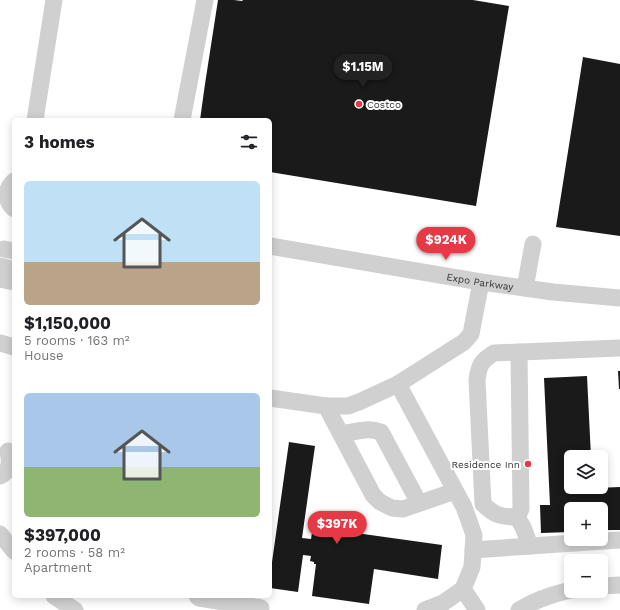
<!DOCTYPE html>
<meta charset="utf-8">
<style>
:root{--surface:#fff;--page:#f6f6f6;--text:#202124;--muted:#757577;--accent:#e63946}
body{margin:0;font-family:"Work Sans",sans-serif;background:var(--page);color:var(--text);height:100vh;display:flex;flex-direction:column;font-size:15px;white-space:nowrap}
*{box-sizing:border-box;margin:0}
p{font-size:13px;color:var(--muted)}
.icon{flex:none;width:22px;height:22px;fill:none;stroke:currentColor;stroke-width:2;stroke-linecap:round;stroke-linejoin:round}
.map{position:relative;flex:1;overflow:hidden}
.sheet{position:absolute;left:12px;top:118px;width:260px;height:480px;display:flex;flex-direction:column;background:var(--surface);border-radius:6px;box-shadow:0 2px 10px #0003}
.sheet>*{flex:none}
.tools{position:absolute;left:564px;top:450px;display:grid;gap:8px}
.tools a{display:grid;place-items:center;width:44px;height:44px;border-radius:6px;background:var(--surface);box-shadow:0 2px 10px #0003;font-size:20px}
.price{position:absolute;translate:-50% -34px;padding:0 9px;border-radius:14px;background:var(--accent);color:#fff;font-size:13px;line-height:26px;filter:drop-shadow(0 1px 2px #0008)}
.price::after{content:'';position:absolute;left:50%;top:24px;width:12px;height:9px;margin-left:-6px;background:inherit;clip-path:polygon(0 0,100% 0,50% 100%)}
.price.current{background:#222;color:#fff}
ul{padding:0;list-style:none}
li{display:grid;align-content:center;gap:8px;height:212px;padding:0 12px}
li span{display:grid;place-items:center;height:124px;border-radius:6px;color:#555}
li>.icon{margin-inline-start:auto}
span .icon{width:72px;height:72px;fill:#fffc;stroke-width:1}
li b{font-size:17px}
h2{display:flex;justify-content:space-between;align-items:center;height:48px;padding:0 12px;font-size:17px}
.map>svg:first-child{display:block}
.building{fill:#1a1a1a}
.lines{fill:none;stroke-linecap:round;stroke-linejoin:round}
.minor{stroke:#d0d0d0;stroke-width:17}
.poi-dot{fill:#e63946;stroke:#fff;stroke-width:1.5}
.labels{text-anchor:middle;dominant-baseline:central;stroke-width:4;stroke-linejoin:round;paint-order:stroke}
.poi-label{font-size:10px;fill:#333;stroke:#fff;text-anchor:start}
.street-label{font-size:10px;fill:#333;stroke:#fff}
</style>
<div class="map">
<svg width="620" height="610" viewBox="0 0 620 610">
<rect width="100%" height="100%" fill="#fff"/>
<path class="building" d="M218,0H234L242,1L243,0H473L509,6L476,206L270,172V120H200L205,84Z
M583,57L620,64V236L556,227Z
M618,371H620V389H619Z
M587,376L591,457H571V487H573V489L620,487V530H601V509H571V532L541,533L540,505H550L544,378Z
M289,442L315,446L302,538L311,539L313,527L442,545L438,579L374,569L369,604L312,596L316,564H314V562L310,561L311,556L303,555L298,592L270,588V561L272,562Z"/>
<g class="lines">
<g class="minor">
<path d="M35,120L54,0"/>
<path d="M182,120L205,0"/>
<path d="M14,181C5,189 5,201 14,209"/>
<path id="s1" d="M270,246L481,282L553,292L620,298"/>
<path d="M4,249L14,251"/>
<path d="M0,266L14,270"/>
<path d="M0,279L14,282"/>
<path d="M525,288L533,244"/>
<path d="M0,343L14,347"/>
<path d="M270,398L326,406H348L359,402L398,384"/>
<path d="M326,406L373,495L380,502L392,508L403,509L455,491"/>
<path d="M341,434C355,432 367,427 381,432L419,503"/>
<path d="M0,476C11,471 10,461 8,451"/>
<path d="M517,517L521,509L519,352"/>
<path d="M0,534L14,551"/>
<path d="M530,546L620,540"/>
<path d="M473,550L530,546L523,527L517,517C501,517 494,515 483,504L477,380C479,365 481,361 494,353L620,348"/>
<path d="M601,586L620,585"/>
<path d="M54,596L75,610"/>
<path d="M197,596L199,598L261,608L260,610"/>
<path d="M425,610L443,603L463,589"/>
<path d="M477,610L463,589L472,567L474,535L464,507L398,384L464,342L471,334L481,282"/>
<path d="M519,610C535,600 553,594 571,590"/>
</g>
</g>
<g class="poi-dot">
<circle cx="359" cy="104" r="4"/>
<circle cx="528" cy="464" r="4"/>
</g>
<g class="labels">
<g class="poi-label">
<text x="367" y="104">Costco</text>
<text x="520" y="464" text-anchor="end">Residence Inn</text>
</g>
<g class="street-label">
<text stroke="none"><textPath href="#s1" startOffset="213">Expo Parkway</textPath></text>
</g>
</g>
</svg>
<div class="tools">
<a><svg class="icon" aria-label="layers" viewBox="0 0 24 24"><path d="M12 4l9 5-9 5-9-5zM3 14l9 5 9-5"/></svg></a>
<a>+</a>
<a>−</a>
</div>
<b class="price current" style="left:363px;top:88px">$1.15M</b>
<b class="price" style="left:446px;top:261px">$924K</b>
<b class="price" style="left:337px;top:545px">$397K</b>
<section class="sheet">
<h2>3 homes<svg class="icon" aria-label="filters" viewBox="0 0 24 24"><path d="M4 7h16M4 17h16"/><circle cx="9" cy="7" r="2"/><circle cx="15" cy="17" r="2"/></svg></h2>
<ul>
<li><span style="background:linear-gradient(#bfe0f5 65%,#b9a48a 0)"><svg class="icon" aria-label="home" viewBox="0 0 24 24"><path d="M3 11l9-7 9 7M6 9v11h12V9"/></svg></span><div><b>$1,150,000</b><p>5 rooms · 163 m²</p><p>House</p></div></li>
<li><span style="background:linear-gradient(#a9c7e8 60%,#8fb573 0)"><svg class="icon" aria-label="home" viewBox="0 0 24 24"><path d="M3 11l9-7 9 7M6 9v11h12V9"/></svg></span><div><b>$397,000</b><p>2 rooms · 58 m²</p><p>Apartment</p></div></li>
</ul>
</section>
</div>
